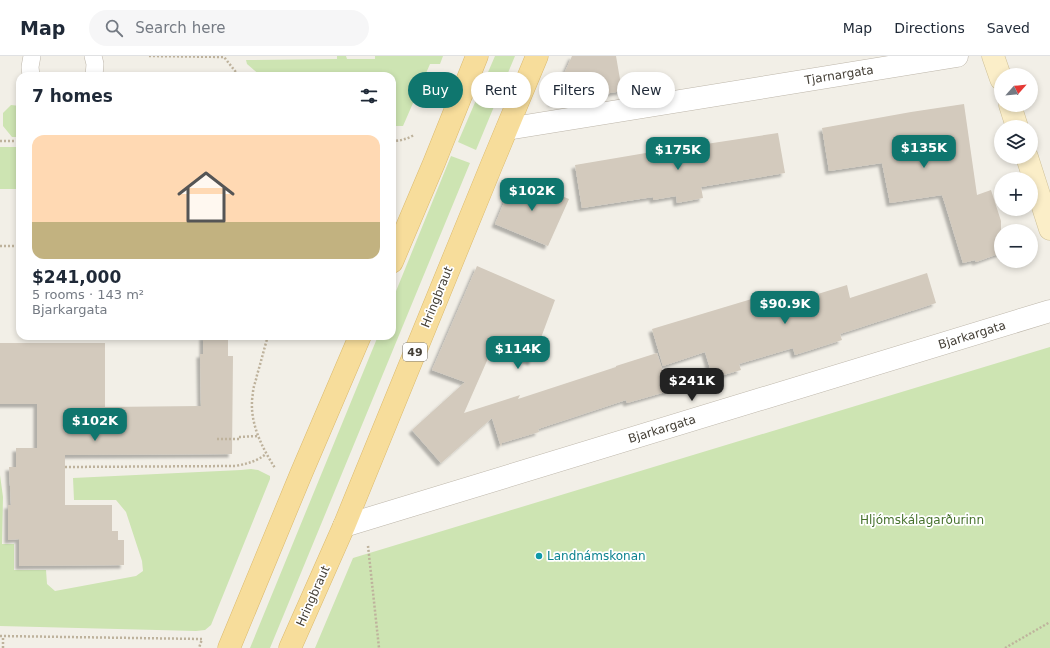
<!DOCTYPE html>
<meta charset="utf-8">
<style>
:root{--surface:#fff;--page:#f6f6f7;--text:#1f2937;--muted:#747a83;--line:#e0e1e3;--accent:#0f766e}
body{margin:0;font-family:"DejaVu Sans",sans-serif;background:var(--page);color:var(--text);height:100vh;display:flex;flex-direction:column;font-size:15px;white-space:nowrap}
*{box-sizing:border-box;margin:0}
p{font-size:13px;color:var(--muted)}
.icon{flex:none;width:22px;height:22px;fill:none;stroke:currentColor;stroke-width:2;stroke-linecap:round;stroke-linejoin:round}
.map{position:relative;flex:1;overflow:hidden}
.sheet{position:absolute;left:16px;top:16px;width:380px;height:268px;display:flex;flex-direction:column;background:var(--surface);border-radius:12px;box-shadow:0 2px 6px #0003}
.sheet>*{flex:none}
.banner{position:absolute;left:408px;top:16px;width:380px;height:36px;display:flex;gap:8px}
.needle{width:26px;rotate:63deg}
.buttons{position:absolute;left:994px;top:12px;display:grid;gap:8px}
.buttons a{display:grid;place-items:center;width:44px;height:44px;border-radius:50%;background:var(--surface);box-shadow:0 2px 6px #0003;font-size:20px}
.price{position:absolute;translate:-50% -34px;padding:0 9px;border-radius:8px;background:var(--accent);color:#fff;font-size:13px;line-height:26px;filter:drop-shadow(0 1px 2px #0008)}
.price::after{content:'';position:absolute;left:50%;top:24px;width:12px;height:9px;margin-left:-6px;background:inherit;clip-path:polygon(0 0,100% 0,50% 100%)}
.price.selected{background:#222;color:#fff}
ul{padding:0;list-style:none}
li{display:grid;align-content:center;gap:8px;height:212px;padding:0 16px}
li+li{border-top:1px solid var(--line)}
li span{display:grid;place-items:center;height:124px;border-radius:12px;color:#555}
li>.icon{margin-inline-start:auto}
span .icon{width:72px;height:72px;fill:#fffc;stroke-width:1}
li b{font-size:17px}
h2{display:flex;justify-content:space-between;align-items:center;height:48px;padding:0 16px;font-size:17px}
.tag{padding:0 14px;border-radius:18px;background:var(--surface);box-shadow:0 2px 6px #0003;font-size:14px;line-height:36px}
.tag.selected{background:var(--accent);color:#fff}
header{display:flex;align-items:center;gap:24px;box-sizing:border-box;height:56px;padding:0 20px;background:var(--surface);border-bottom:1px solid var(--line)}
header strong{font-size:19px}
nav{display:flex;gap:22px;margin-inline-start:auto;font-size:14px}
.search{width:280px;height:36px;background:var(--page);display:flex;align-items:center;gap:10px;box-sizing:border-box;padding:0 14px;border-radius:22px;color:var(--muted);font-size:15px}
.map>svg:first-child{display:block}
.green{fill:#cde4b2}
.building{fill:#d3cabd;filter:url(#shadow)}
.lines{fill:none;stroke-linecap:round;stroke-linejoin:round}
.lane-casing{stroke:#bdb6aa;stroke-width:18}
.street-casing{stroke:#bdb6aa;stroke-width:23}
.secondary-casing{stroke:#cfc199;stroke-width:23}
.primary-casing{stroke:#dbba6c;stroke-width:23}
.path{stroke:#beb29c;stroke-width:2.5;stroke-dasharray:2 2;stroke-linecap:butt}
.lane{stroke:#fff;stroke-width:17}
.street{stroke:#fff;stroke-width:22}
.secondary{stroke:#fbeec8;stroke-width:22}
.primary{stroke:#f7dd9b;stroke-width:22}
.culture-dot{fill:#0f9aa8;stroke:#fff;stroke-width:1.5}
.labels{text-anchor:middle;dominant-baseline:central;stroke-width:3.5;stroke-linejoin:round;paint-order:stroke}
.shield{fill:#fff;stroke:#7c7972;stroke-width:1}
.shield-label{font-size:11px;font-weight:bold;fill:#443f36}
.street-label{font-size:12px;fill:#443f36;stroke:#fff}
.park-label{font-size:12px;fill:#47722e;stroke:#fff}
.culture-label{font-size:12px;fill:#0d838f;stroke:#fff;text-anchor:start}
</style>
<header>
<strong>Map</strong>
<div class="search"><svg class="icon" aria-label="search" viewBox="0 0 24 24"><circle cx="10" cy="10" r="6"/><path d="M15 15l6 6"/></svg>Search here</div>
<nav><a>Map</a><a>Directions</a><a>Saved</a></nav>
</header>
<div class="map">
<svg width="1050" height="592" viewBox="0 0 1050 592">
<defs>
<filter id="shadow"><feDropShadow dx="-3.5" dy="3.5" stdDeviation="1" flood-color="#0004"/></filter>
</defs>
<rect width="100%" height="100%" fill="#f2efe7"/>
<path class="green" d="M337,0H346L347,3H375V0H443L440,8H430L403,70H392V20H261L247,8L246,4L337,3Z
M495,0H515L476,94L458,86Z
M11,49L20,50V81H12L3,70V57Z
M0,91H20V133H0Z
M451,100L470,107L270,592H250L378,280H392V245Z
M1050,291V592H315L353,502Z
M251,413L258,414L270,420V423L211,569L205,574L196,575L0,570V419L3,441L2,488H14V514H46L47,528L55,535L136,520L143,515L142,505L126,456L116,444H74L73,422L241,414Z"/>
<path class="building" d="M572,0H616L622,35L551,47Z
M964,48L977,139L991,134L1001,165V197L976,206L975,204L963,207L945,148L942,139L890,147L882,107L829,115L822,72L911,56Z
M778,77L785,117L701,131L703,142L677,147L676,140L653,144V141L582,152L575,109L693,89V90Z
M525,125L569,143L548,190L495,168L511,130L522,134Z
M477,210L555,244L532,306L493,291L464,357L520,339L518,343L616,311V310L657,297L669,335L627,347L626,344L538,373L539,376L502,387L501,391L492,362L441,407L412,374L465,326L432,314Z
M927,217L936,247L840,278L842,284L795,299L793,292L739,308L741,314L713,322L705,296L663,310L652,273L755,242L759,256L847,229L850,242Z
M203,280H228V300H233L232,398L65,399V449H112V475H118V484H124V509L19,510V483L8,484V449H11L9,411H16V392H37V348H0V287H105V351L201,350L200,298H203Z"/>
<g class="lines">
<defs>
<path id="lane" d="M93,0L95,8L94,20
M31,20L30,11L32,0"/>
<path id="street" d="M507,73L957,0
M344,470L1050,255"/>
<path id="secondary" d="M993,0L1001,23
M1010,49L1017,71
M1027,101L1050,173"/>
<path id="primary" d="M392,206L434,107L477,0
M229,592L301,418L360,280
M290,592L344,470L492,108L537,0"/>
</defs>
<use href="#lane" class="lane-casing"/>
<use href="#street" class="street-casing"/>
<use href="#secondary" class="secondary-casing"/>
<use href="#primary" class="primary-casing"/>
<path class="path" d="M149,0L224,1L239,20
M0,85H20
M392,85C400,85 407,83 414,79
M0,190H20
M268,280C264,293 261,306 257,319C256,325 253,331 253,337C248,364 261,390 275,412
M217,383H239V381L258,380
M65,411L235,410C247,408 257,405 266,398
M368,490L379,592
M0,580L202,583L199,592
M3,592V580
M1005,592L1050,566"/>
<use href="#lane" class="lane"/>
<use href="#street" class="street"/>
<use href="#secondary" class="secondary"/>
<use href="#primary" class="primary"/>
</g>
<circle class="culture-dot" cx="539" cy="500" r="4"/>
<g class="labels">
<rect class="shield" x="403" y="287" width="24" height="18" rx="3"/>
<g class="shield-label">
<text x="415" y="296">49</text>
</g>
<g class="street-label">
<text transform="translate(839 19) rotate(-9)">Tjarnargata</text>
<text transform="translate(437 241) rotate(-68)">Hringbraut</text>
<text transform="translate(972 279) rotate(-17)">Bjarkargata</text>
<text transform="translate(662 373) rotate(-17)">Bjarkargata</text>
<text transform="translate(313 540) rotate(-66)">Hringbraut</text>
</g>
<g class="park-label">
<text x="922" y="464">Hljómskálagarðurinn</text>
</g>
<g class="culture-label">
<text x="547" y="500">Landnámskonan</text>
</g>
</g>
</svg>
<div class="buttons">
<a><svg class="needle" viewBox="-14 -14 28 28"><path d="M0-13l5 13h-10z" fill="#e53935"/><path d="M0 13l5-13h-10z" fill="#747a83"/></svg></a>
<a><svg class="icon" aria-label="layers" viewBox="0 0 24 24"><path d="M12 4l9 5-9 5-9-5zM3 14l9 5 9-5"/></svg></a>
<a>+</a>
<a>−</a>
</div>
<b class="price" style="left:924px;top:113px">$135K</b>
<b class="price" style="left:678px;top:115px">$175K</b>
<b class="price" style="left:532px;top:156px">$102K</b>
<b class="price" style="left:785px;top:269px">$90.9K</b>
<b class="price" style="left:518px;top:314px">$114K</b>
<b class="price selected" style="left:692px;top:346px">$241K</b>
<b class="price" style="left:95px;top:386px">$102K</b>
<div class="banner">
<a class="tag selected">Buy</a>
<a class="tag">Rent</a>
<a class="tag">Filters</a>
<a class="tag">New</a>
</div>
<section class="sheet">
<h2>7 homes<svg class="icon" aria-label="filters" viewBox="0 0 24 24"><path d="M4 7h16M4 17h16"/><circle cx="9" cy="7" r="2"/><circle cx="15" cy="17" r="2"/></svg></h2>
<ul>
<li><span style="background:linear-gradient(#ffd9b3 70%,#c2b280 0)"><svg class="icon" aria-label="home" viewBox="0 0 24 24"><path d="M3 11l9-7 9 7M6 9v11h12V9"/></svg></span><div><b>$241,000</b><p>5 rooms · 143 m²</p><p>Bjarkargata</p></div></li>
</ul>
</section>
</div>
